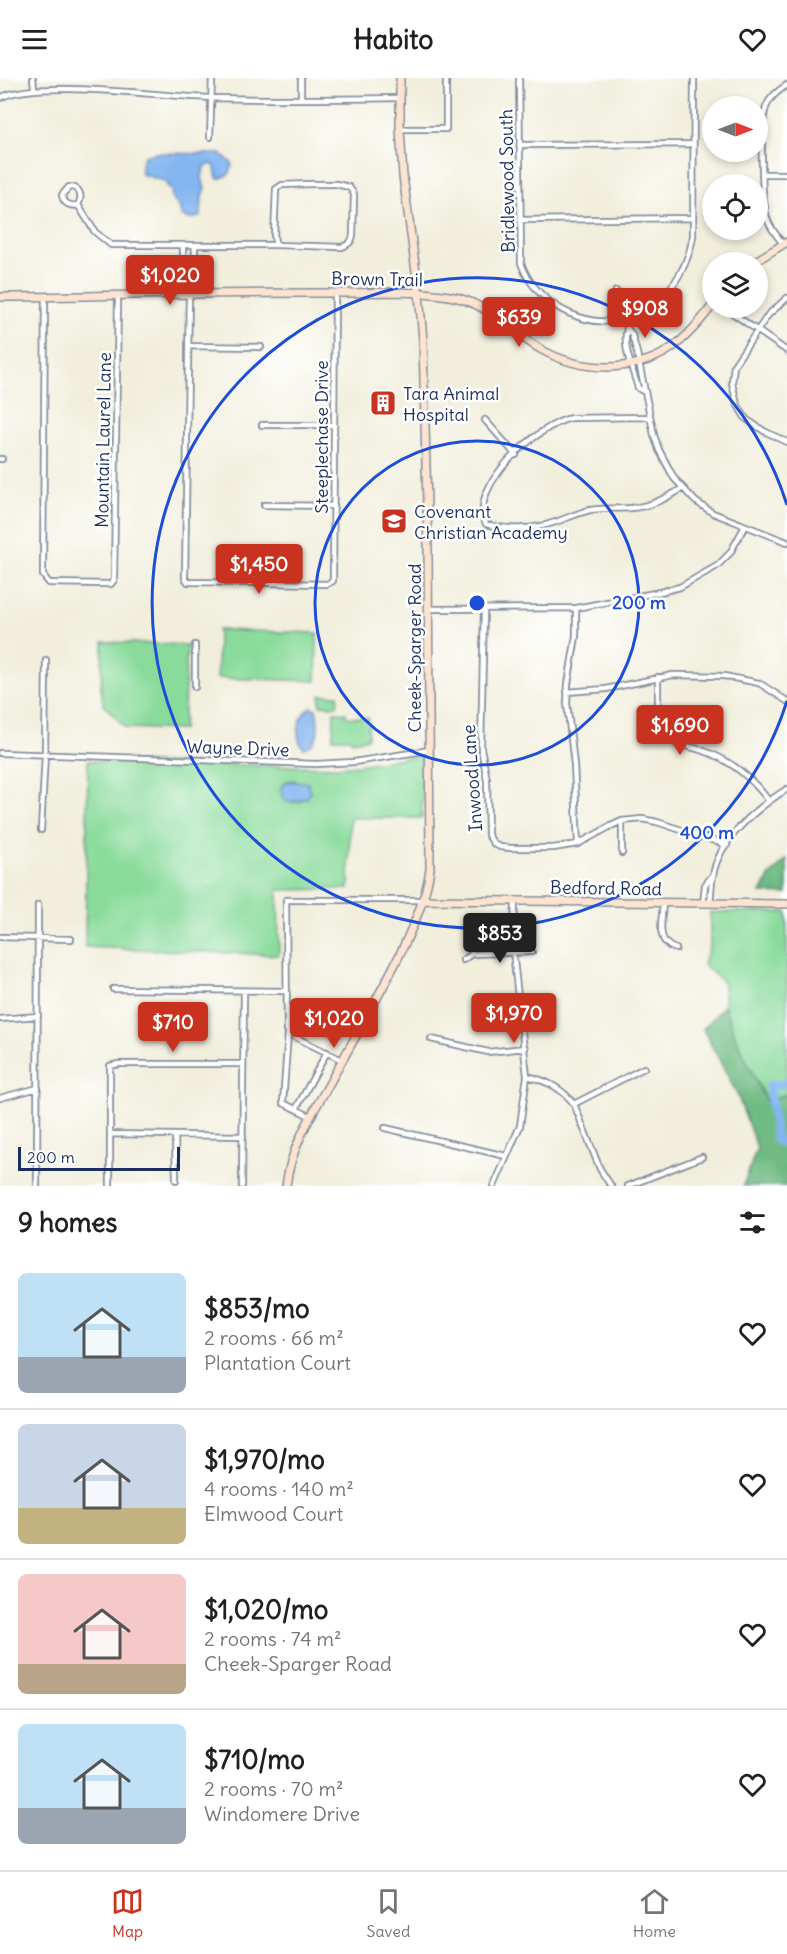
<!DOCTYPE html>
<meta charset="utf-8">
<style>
:root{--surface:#fff;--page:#f2f2f2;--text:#202124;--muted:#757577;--line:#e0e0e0;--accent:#c8321e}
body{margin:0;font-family:Delius,sans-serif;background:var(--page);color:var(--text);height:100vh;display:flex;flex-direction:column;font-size:22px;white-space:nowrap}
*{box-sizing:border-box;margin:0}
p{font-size:20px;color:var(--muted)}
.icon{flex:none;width:33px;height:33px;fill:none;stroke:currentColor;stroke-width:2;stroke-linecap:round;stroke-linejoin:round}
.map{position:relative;height:1108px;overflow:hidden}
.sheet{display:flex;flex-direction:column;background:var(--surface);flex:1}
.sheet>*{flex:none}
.needle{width:39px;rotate:90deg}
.controls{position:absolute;left:702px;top:18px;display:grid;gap:12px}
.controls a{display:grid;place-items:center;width:66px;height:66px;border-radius:50%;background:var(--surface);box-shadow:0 3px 9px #0003;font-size:30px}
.scale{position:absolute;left:18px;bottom:15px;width:162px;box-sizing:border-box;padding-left:6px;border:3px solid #1b2f5e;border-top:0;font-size:16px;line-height:21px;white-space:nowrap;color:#1b2f5e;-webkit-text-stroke:4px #fff;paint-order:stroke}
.price{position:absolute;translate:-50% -51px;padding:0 14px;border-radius:6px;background:var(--accent);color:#fff;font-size:20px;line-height:39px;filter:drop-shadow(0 2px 3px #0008)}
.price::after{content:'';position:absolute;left:50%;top:36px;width:18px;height:14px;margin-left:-9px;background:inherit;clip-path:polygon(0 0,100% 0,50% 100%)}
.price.on{background:#222;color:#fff}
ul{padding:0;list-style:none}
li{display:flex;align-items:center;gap:18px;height:150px;padding:0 18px}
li+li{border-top:2px solid var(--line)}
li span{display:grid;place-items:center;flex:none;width:168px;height:120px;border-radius:9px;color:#555}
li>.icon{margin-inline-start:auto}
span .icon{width:72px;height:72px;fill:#fffc;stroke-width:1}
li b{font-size:26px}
h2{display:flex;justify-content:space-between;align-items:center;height:72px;padding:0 18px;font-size:26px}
header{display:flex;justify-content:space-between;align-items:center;height:78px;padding:0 18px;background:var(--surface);font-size:27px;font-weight:700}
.dock{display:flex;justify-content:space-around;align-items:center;height:84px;border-top:2px solid var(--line);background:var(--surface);font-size:16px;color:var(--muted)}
.dock a{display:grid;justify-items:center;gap:3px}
.dock .on{color:var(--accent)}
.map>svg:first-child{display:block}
.green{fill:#8adb9b;stroke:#52857c;stroke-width:1.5;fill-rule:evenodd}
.forest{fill:#6fbb83;stroke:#457570;stroke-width:1.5}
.water{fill:#83b6f0;stroke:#4f72a7;stroke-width:1.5}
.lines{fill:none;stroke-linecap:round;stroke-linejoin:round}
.river{stroke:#83b6f0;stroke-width:9}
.street-casing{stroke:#868e9c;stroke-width:8}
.secondary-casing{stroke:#868e9c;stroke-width:10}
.street{stroke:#fff;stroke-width:4.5}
.secondary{stroke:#fde4d0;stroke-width:7}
.ring{fill:none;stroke:#1d4ed8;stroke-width:3}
.labels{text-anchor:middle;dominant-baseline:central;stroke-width:5;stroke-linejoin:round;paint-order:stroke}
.street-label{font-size:18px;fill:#1b2f5e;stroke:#fff}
.poi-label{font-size:18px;fill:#1b2f5e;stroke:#fff;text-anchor:start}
.centre{fill:#1d4ed8;stroke:#fff;stroke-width:3}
.ring-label{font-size:18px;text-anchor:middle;font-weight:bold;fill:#1d4ed8;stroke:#fff;stroke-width:5;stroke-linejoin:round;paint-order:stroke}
</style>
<header><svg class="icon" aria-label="menu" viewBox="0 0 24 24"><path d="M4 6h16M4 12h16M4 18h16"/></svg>Habito<svg class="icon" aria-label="heart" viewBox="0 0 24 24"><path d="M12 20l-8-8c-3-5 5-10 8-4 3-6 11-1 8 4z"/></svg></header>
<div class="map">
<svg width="787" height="1108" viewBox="0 0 787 1108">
<rect width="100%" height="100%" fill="#fff"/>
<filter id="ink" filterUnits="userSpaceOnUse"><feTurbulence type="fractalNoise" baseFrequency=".0167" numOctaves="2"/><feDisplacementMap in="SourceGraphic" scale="12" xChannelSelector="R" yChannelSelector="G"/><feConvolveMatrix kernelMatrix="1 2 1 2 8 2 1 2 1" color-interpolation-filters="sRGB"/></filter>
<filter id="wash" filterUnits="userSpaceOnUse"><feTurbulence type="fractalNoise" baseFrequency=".008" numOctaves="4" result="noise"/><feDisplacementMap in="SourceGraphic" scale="24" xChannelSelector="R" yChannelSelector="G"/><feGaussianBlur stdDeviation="1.35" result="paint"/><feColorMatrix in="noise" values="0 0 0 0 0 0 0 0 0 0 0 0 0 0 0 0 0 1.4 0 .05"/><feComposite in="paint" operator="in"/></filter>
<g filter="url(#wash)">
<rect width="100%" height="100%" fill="#f1eedb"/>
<path class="green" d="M218,552L317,555L316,603L217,600Z
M103,564L187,567L183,652L126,650L103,626L101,611Z
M320,617H338L337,628L320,627Z
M334,634L346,635V639L369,640L368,660L352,663L350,660H333Z
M423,677L422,740H350L349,811L278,812L279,877L85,869L88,683L336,689L358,687ZM294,702L308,719L298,724H287L282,718L281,709L287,703Z
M710,834H787V1016L766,1023L737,963L724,928V905L703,886L710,866Z"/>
<path class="forest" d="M787,781V816L761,815L769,799Z
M724,928L737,963L766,1023L787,1016V1108H743L757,1070L737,1016L703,951Z"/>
<path class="water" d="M155,75L221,76L232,85C232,96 228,98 218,101L216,97L215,88L211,86L204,89L202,100L205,111L202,118L201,138C194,141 187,142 181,138L180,130L171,120L172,114L164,103L141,96V86L144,78Z
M311,629L316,631C319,644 321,667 304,670C293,660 299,636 311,629Z
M290,703L308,705L310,713L308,719L294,724L284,723L282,718L281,709Z"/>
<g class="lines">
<path class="river" d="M787,1005L769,1008L776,1062L787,1066"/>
</g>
</g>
<g filter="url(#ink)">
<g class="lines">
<defs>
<path id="street" d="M33,0L34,9
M519,0L521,185C536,229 595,258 639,236C669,221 687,191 693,159L694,0
M0,20C33,0 167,19 212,20C275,22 338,21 400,20
M301,21V0
M400,51H446V0
M210,59L212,0
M521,67L693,66
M763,96H787
M311,106H336L349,109L354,116L353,157C352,164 349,166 342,169L276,167L274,159L276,111L282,107Z
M69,109C80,109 83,118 78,127C70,129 63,125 62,117Z
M78,127L95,154L111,167H276
M520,142L693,140
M783,166C778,159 771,151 768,143C761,125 759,44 767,27C771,18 779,12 787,7
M183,168V206L189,215
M195,168L194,206L189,215L185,500L188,504L327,506L333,503L335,215
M616,213L627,250L632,257L637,275L654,357L659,372L674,400L695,423L713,435L787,464
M45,219L43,497L49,505L107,506H111L114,502L118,218
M787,220L768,237L734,287L732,305L737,326L746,341L764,353L787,364
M725,230L787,273
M627,250C622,269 633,292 638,310L643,313
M188,268L261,269
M649,339L571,340C539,347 467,408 486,446C503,451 524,452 541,448C558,445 573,436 590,432C603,430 618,431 631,430C650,429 667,420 683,410
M485,342L516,377
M262,347H334
M0,381H2
M264,427L334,428
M576,530V558L568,606L567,625L574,687L578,766
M428,531L576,530L660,514L680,509L717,488L730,475L745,448
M484,531L481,670L487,702L488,757L494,766L500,769L511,770H553L578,766L611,748L622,743L642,741L657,744L727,767
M658,599V643L662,657C672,666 688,668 701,672C730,681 751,699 769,723
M195,609V567
M567,614L606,611L673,597L724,598L759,605L787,623
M0,675L316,686L354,684L430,672
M41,752L45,677L46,582
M622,775V743
M663,826C662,843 655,865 676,871
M703,826L705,807L713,797
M710,826C711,817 711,807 713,798C718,762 758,729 787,711
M0,859L71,861
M463,882L472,876L532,874
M113,911L286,913
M0,941L38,938
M288,955L283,1025L310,1038
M431,961L488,974L525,970
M342,982L295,959L287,952L286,822H424
M527,998C547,1003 562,1010 574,1026L600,1091L611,1108
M0,1020L38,1010
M574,1026L644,990
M296,1031L327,974
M385,1050L506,1078
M110,1056L243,1058
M175,1057L176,1102
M37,1108L38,827
M110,1108V988L118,986H243
M242,1108L244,913
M494,1108L520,1048L527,998L513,874L515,823
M628,1108L702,1079"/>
<path id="secondary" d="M754,184L787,164
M0,219C104,218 209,215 313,215C358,216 405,211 449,218C488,224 510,254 542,272C562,283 585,289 607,289C659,288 683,266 712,228
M424,822L787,826
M286,1108C290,1072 310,1039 328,1008C352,964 378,921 400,876C413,848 426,821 430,791L428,470L423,262L419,216L403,98L400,51V0"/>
</defs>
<use href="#street" class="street-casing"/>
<use href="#secondary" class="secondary-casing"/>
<use href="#street" class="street"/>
<use href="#secondary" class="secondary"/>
</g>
</g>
<g class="ring">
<circle cx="477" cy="525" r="162"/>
<path d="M787 623A325 325 0 1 1 787 427"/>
</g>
<defs>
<symbol id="building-square" viewBox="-11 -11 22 22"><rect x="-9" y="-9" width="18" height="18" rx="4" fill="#c8321e" stroke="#fff"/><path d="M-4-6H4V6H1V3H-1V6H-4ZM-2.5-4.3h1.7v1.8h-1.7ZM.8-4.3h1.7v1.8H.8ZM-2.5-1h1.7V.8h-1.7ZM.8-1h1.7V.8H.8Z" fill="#fff"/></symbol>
<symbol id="school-square" viewBox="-11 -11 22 22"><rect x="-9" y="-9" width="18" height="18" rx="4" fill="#c8321e" stroke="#fff"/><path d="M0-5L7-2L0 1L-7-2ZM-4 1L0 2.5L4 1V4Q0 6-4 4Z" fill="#fff"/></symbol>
</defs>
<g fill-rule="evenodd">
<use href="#building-square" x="368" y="310" width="30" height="30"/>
<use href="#school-square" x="379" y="428" width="30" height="30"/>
</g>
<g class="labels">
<g class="street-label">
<text transform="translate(507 103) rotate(-91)">Bridlewood South</text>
<text transform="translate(377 201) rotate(1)">Brown Trail</text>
<text transform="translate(321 359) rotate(-90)">Steeplechase Drive</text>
<text transform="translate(103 362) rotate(-89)">Mountain Laurel Lane</text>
<text transform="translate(414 570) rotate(-90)">Cheek-Sparger Road</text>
<text transform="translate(238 670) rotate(2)">Wayne Drive</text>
<text transform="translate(472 700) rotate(-94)">Inwood Lane</text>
<text transform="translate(606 810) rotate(1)">Bedford Road</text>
</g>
<g class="poi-label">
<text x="403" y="315">Tara Animal<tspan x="403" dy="21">Hospital</tspan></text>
<text x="414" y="433">Covenant<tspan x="414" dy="21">Christian Academy</tspan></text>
</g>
</g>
<circle cx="477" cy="525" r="9" class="centre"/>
<g class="ring-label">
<text x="639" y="531">200 m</text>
<text x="707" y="761">400 m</text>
</g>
</svg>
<div class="controls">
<a><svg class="needle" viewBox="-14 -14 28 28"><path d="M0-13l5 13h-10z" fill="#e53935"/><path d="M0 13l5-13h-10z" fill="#757577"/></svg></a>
<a><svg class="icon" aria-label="locate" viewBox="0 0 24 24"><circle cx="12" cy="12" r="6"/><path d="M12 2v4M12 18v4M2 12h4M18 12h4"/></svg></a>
<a><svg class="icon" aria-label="layers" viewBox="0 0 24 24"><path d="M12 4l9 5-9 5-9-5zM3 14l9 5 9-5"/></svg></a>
</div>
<div class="scale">200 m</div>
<b class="price" style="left:170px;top:228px">$1,020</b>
<b class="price" style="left:645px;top:261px">$908</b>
<b class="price" style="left:519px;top:270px">$639</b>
<b class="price" style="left:259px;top:517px">$1,450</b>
<b class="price" style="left:680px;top:678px">$1,690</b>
<b class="price on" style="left:500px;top:886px">$853</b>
<b class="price" style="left:514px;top:966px">$1,970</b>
<b class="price" style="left:334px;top:971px">$1,020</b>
<b class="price" style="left:173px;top:975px">$710</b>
</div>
<section class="sheet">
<h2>9 homes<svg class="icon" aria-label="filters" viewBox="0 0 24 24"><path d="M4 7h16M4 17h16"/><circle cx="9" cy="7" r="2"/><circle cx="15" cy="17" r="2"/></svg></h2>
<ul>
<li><span style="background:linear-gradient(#bfe0f5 70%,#9aa5b1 0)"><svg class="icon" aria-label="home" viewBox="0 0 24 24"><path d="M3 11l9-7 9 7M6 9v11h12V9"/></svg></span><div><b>$853/mo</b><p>2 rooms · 66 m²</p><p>Plantation Court</p></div><svg class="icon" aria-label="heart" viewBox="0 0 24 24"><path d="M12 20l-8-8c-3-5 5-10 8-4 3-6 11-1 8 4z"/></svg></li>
<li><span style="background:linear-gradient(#c9d6e8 70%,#c2b280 0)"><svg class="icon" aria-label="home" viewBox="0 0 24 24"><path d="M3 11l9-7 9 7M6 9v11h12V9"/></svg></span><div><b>$1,970/mo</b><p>4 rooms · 140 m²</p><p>Elmwood Court</p></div><svg class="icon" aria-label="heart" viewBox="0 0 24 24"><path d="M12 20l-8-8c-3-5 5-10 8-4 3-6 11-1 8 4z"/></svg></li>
<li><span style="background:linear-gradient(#f6c9c9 75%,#b9a48a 0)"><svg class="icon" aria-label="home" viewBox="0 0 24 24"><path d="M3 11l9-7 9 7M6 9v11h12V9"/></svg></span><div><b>$1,020/mo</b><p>2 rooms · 74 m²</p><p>Cheek-Sparger Road</p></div><svg class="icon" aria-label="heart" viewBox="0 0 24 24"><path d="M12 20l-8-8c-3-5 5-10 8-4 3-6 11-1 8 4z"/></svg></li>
<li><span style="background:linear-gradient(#bfe0f5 70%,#9aa5b1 0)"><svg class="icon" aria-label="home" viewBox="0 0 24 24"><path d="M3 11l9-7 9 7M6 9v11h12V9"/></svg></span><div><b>$710/mo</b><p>2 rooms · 70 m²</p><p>Windomere Drive</p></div><svg class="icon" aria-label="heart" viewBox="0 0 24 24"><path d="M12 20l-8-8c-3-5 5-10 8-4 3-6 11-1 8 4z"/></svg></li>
</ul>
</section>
<nav class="dock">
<a class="on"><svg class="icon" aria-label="map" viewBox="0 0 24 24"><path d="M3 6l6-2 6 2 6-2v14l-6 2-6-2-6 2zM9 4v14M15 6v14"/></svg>Map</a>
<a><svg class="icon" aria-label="saved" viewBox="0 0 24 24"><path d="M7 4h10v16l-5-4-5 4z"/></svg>Saved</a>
<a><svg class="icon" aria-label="home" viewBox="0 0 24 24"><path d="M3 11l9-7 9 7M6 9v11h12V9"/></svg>Home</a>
</nav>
